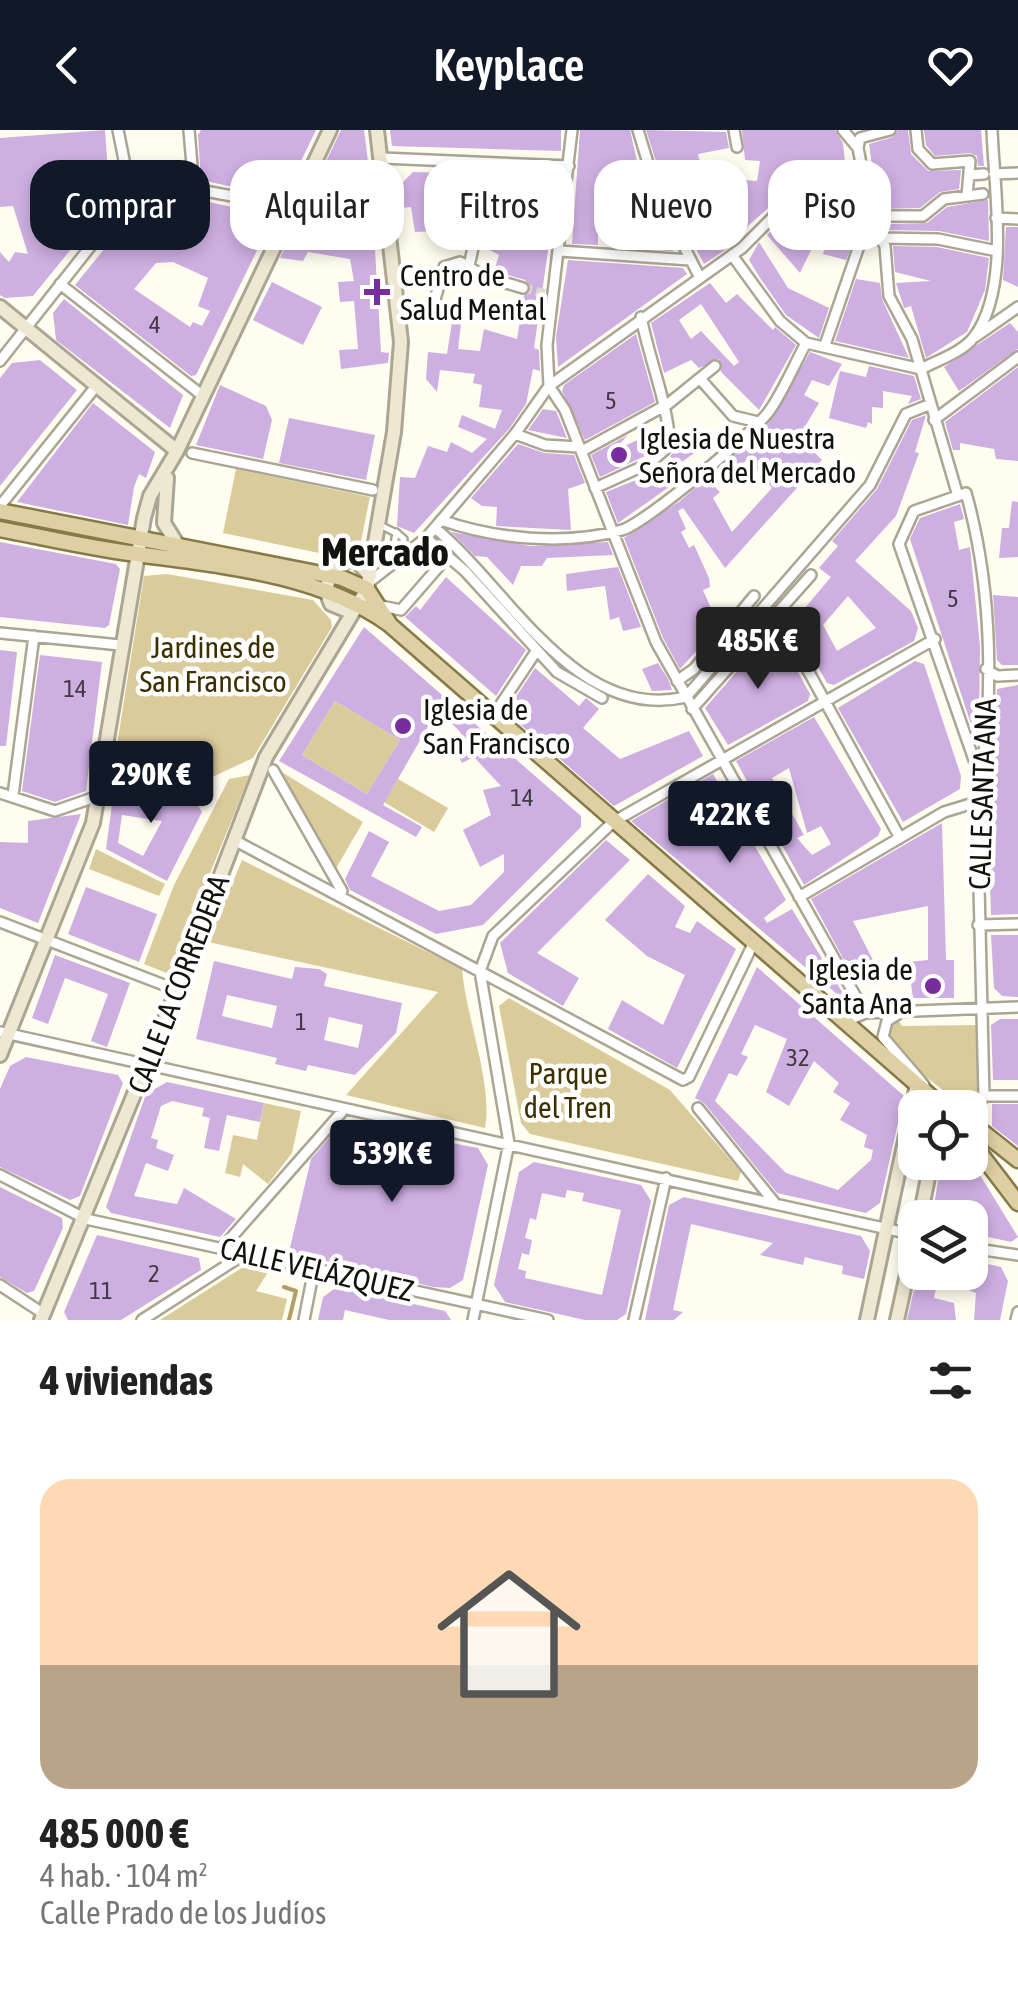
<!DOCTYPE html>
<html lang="es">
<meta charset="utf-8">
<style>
:root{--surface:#fff;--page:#f6f6f6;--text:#222;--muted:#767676;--line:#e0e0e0;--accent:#111827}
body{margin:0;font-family:"Asap Condensed",sans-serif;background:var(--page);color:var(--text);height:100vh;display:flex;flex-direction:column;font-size:38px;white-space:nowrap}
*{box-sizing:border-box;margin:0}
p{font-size:32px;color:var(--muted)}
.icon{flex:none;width:55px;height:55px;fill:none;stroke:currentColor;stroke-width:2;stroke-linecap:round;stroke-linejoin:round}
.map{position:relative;height:1190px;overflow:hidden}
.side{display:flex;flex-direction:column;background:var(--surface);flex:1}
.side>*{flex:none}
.hud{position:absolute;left:30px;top:30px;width:960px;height:90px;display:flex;gap:20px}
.buttons{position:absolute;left:898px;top:960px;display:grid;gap:20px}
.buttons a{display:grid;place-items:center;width:90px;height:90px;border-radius:20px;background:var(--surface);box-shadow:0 5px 15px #0003;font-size:50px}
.price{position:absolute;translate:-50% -85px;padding:0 22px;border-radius:10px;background:var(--accent);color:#fff;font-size:32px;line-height:65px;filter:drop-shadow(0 2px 5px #0008)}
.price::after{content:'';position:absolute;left:50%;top:60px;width:30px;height:22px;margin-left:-15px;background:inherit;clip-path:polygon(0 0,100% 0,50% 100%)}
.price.selected{background:#222;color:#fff}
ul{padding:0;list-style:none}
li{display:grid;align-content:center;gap:20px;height:530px;padding:0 40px}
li+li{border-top:2px solid var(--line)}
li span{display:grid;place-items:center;height:310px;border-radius:30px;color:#555}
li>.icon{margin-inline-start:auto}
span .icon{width:180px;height:180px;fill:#fffc;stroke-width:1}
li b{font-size:42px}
h2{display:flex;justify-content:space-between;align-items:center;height:120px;padding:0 40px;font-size:42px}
.chip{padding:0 35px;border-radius:30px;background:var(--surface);box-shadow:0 5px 15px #0003;font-size:35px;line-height:90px}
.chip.selected{background:var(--accent);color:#fff}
header{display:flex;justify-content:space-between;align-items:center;height:130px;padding:0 40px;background:var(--accent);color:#fff;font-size:45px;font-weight:600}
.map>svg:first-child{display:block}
.green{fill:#dacb9a}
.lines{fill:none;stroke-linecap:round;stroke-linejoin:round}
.stream{stroke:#b0a067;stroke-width:4}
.building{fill:#ceafe2;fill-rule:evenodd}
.street-tunnel{stroke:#dcd9ce;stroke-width:9;stroke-dasharray:9 4.5;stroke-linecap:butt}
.lane-casing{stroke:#aba694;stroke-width:10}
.street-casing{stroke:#aba694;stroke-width:14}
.secondary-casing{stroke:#aba694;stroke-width:18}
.primary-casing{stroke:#887a48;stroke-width:19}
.lane{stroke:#fff;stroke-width:5}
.street{stroke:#fff;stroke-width:9}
.secondary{stroke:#eee8d2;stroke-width:12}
.primary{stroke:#ddd1a4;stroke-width:14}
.poi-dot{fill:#782d9f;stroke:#fff;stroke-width:4}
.labels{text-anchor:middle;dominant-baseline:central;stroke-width:9;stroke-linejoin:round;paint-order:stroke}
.number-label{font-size:25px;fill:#423942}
.poi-label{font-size:30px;fill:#14120c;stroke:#fff;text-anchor:start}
.park-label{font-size:30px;fill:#3c3000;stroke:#fff}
.street-label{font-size:30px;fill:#14120c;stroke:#fff}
.district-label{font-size:40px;font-weight:bold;fill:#14120c;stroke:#fff}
</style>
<header><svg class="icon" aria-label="back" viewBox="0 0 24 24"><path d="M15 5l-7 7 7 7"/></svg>Keyplace<svg class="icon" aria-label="heart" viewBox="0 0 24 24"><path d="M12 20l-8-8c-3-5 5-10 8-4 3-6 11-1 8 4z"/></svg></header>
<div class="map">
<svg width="1018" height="1190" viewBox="0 0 1018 1190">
<rect width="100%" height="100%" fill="#fffcf0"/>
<path class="green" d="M236,339L370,367L361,411L324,424L223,403Z
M167,444L313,470L331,490L332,497L253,628L193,656L112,646L144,446Z
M335,571L400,610L367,664L302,625Z
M280,641L363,692L335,740Z
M250,645L169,844L144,834L174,755L229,649Z
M398,649L448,678L434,702L384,672Z
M96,719L165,754L159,766L89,739Z
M242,730L462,839C466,888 493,953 485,998L346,965L438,862L208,812Z
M509,868L670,960L741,1042L738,1051L530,1004L521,993L499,876Z
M899,891L902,896L980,895L981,964L963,976L892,920L887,900Z
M264,973L301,981L292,1023L268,1054L243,1034L240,1047L225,1043L233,1005L257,1010Z
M248,1134L270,1139L256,1161L287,1169L282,1190H160Z"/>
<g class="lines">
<path class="stream" d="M284,1157L296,1161L289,1190"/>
</g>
<path class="building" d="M105,0L110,71L33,166L5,168L0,165V122L9,132L15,122L28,124L13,76L0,77V8Z
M201,0H316L288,58L274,66L201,50L198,5Z
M341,0H364L374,78L310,65Z
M390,0H561V21L392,16Z
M580,0H630L637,31L673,121L642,119L644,111L625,104L627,95L609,91L598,93V115L572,114Z
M646,0L726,2L729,18L698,24L709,69L725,60L731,42L740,39L745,50L757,51L760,31L745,30L742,0H835L843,13L846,41L795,54L749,95L737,112L704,134L665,60Z
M898,0H908L911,24L928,41L961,40L959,59L940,62L920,78L878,79L869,14L893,7Z
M924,0H981L984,36H978L977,26L970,23L935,26L926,15Z
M413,42L557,46L555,60L539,59V79H554L534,218L539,220L540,241L533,239L526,274L509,299L414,403L397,396L400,347L415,348L428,316L447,322L451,312L472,323L487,309L458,297L462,285L495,299L502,280L479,277L482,255L473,253L475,244L440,240L437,262L426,249L428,222L447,224L452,192L461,194L458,219L480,221L484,199L517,209L524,166L531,157L525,150L494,141L499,125L482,116L479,99L415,102L411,77L402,78L399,56ZM495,58L526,59L527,78L494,77Z
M852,56L858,102L846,130L823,124L832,93L825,91L800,143L767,105L797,74L817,107L811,65Z
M199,70L266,84L270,94L196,245L191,246L75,155L140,75ZM173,132L208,148L198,176L210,181L202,196L193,192L190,197L134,159L156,133Z
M988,70L989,111L939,101L886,100L890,94L927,93L947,77Z
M298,91L374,103L381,222L389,223L388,233L341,239L339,220L358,219L354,171L340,172L338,152L354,151L350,129L308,122L303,131L280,128Z
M1006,97H1018V157L1003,150Z
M759,112L788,158L829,178L819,208L786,185L760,148L749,130Z
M893,116L937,117L989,128L985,160L967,202L926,228L911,176L904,178L896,153L931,151L895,142Z
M568,130L683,138L687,144L558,237L556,207Z
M856,149L880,153L882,169L909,228L835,211Z
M272,152L322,177L303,215L253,190Z
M710,153L726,173L737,164L773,200L775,197L796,215L759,280L721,242L719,229L699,238L691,230L664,243L651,193ZM701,174L739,232L734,236L701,201L691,209L679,190Z
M64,169L183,265L170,298L56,210L53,183Z
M1010,193L1018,202V219L959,261L944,237Z
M636,204L655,272L585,310L562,261L564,255Z
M810,222L842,234L829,256L812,250L804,265L819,273L804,298L816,313L811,319L822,330L725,438L683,378L678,381L686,399L681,402L689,418L694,415L709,448L710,457L703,460L719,496L680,539L663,508L624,408L680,371L766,297ZM748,329L772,358L732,402L713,368L720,362L715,357Z
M40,230L77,260L0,356V248L12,233Z
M869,236L914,246L921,269L908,274L912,266L883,261V278L872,277V294L868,292L866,298L829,288L840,241L866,247Z
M1018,237V331L996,329L994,319L960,313V320H953L945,292Z
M220,255L266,276L272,290L263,329L196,315Z
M93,273L155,322L146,348L139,344L134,357L128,395L17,372Z
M543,279L556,281L567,308L528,300Z
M926,285L915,322L919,323L896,386L855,431L911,481L918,498L914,511L834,555L827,553L793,492L831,447L819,438L838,416L832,411L877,359L912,290ZM848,466L876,498L837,521L823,495Z
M289,288L375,305L366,350L279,333Z
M652,303L657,314L645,326L600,347L591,325L628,305L612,322Z
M690,306L699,320L680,333L689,343L618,393L606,362L676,334L670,326Z
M518,314L544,323L574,325L585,353L568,359L571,400L496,396L497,377L482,376L471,368Z
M1012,371L1018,372V427L999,428L1002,398H1009Z
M960,374L964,389L954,392L959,420L970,417L980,516L979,593L971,594L910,409L920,388Z
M451,402L530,416L608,412L613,425L547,428L542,436H521L513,455L487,427L475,426Z
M0,412L116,434L120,439L109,495L105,498L0,487Z
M618,437L641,497L623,501L619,487L610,490L605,456L567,461L566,444Z
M446,447L526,520L496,566L405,487L416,476L420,480Z
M993,465L1018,467V535H1002L997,530Z
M364,497L581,686V697L483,795L436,804L350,760L345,749L369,701L389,712L371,746L439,781L471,775L504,742V724L480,737L463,700L491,685L483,660L501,656L474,627L462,633L453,616L461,603L438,579L383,675L422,697L416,707L279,631ZM335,571L400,610L367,664L302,625Z
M774,499L810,564L808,571L728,615L705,578Z
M0,520L17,522L6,616H0Z
M40,525L102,532L86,661L55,672L22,661Z
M915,531L924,534L961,646L960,659L903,692L838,578Z
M658,533L668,549L672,560L652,561L642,539Z
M535,538L579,576L586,568L599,579L583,598L620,629L689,601L703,626L614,676L506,582Z
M1018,555V784L991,785L988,684L997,559Z
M814,587L881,699L878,706L804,755L736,631ZM789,638L807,703L821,696L831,714L812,725L797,708L804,705L772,648Z
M713,644L786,770L764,788L767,793L792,779L850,875L631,691Z
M115,652L190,662L202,682L167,751L106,719ZM122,685L162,691L143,726L118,713Z
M81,684L38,793L0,778V712L28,713V691Z
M942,693L946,830H954V868H913L908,832L928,830V776L853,791L880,844L866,852L845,832L811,769Z
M606,710L630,730L537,823L579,848L563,876L508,843L500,813Z
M648,744L685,776L675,797L690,803L697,791L736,819L677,938L608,899L622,870L663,895L685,845L647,826L605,790Z
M86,757L157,784L139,832L68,804Z
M991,805H1018V867L1002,866L994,858Z
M55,825L130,853L107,917L91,911L108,864L65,848L48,894L32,888Z
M214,831L292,849L295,837L319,839L327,844L324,856L402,873L396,903L355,945L308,935L306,941L275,934L277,928L196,909ZM227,865L277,876L272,898L222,886ZM329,887L363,895L358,918L324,910Z
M757,837L904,966L880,1073L866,1083L777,1063L704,973L695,968ZM755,895L787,909L766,962L789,976L814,931L839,953L833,962L850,973L840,990L867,1005L864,1017L873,1020L871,1030L838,1060L786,1043L715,971L729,943L737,946L748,927L741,924Z
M1000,889H1018V950H993L991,895Z
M26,927L118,945L123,953L80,1066L70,1070L0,1037V959L10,936Z
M167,952L264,973L260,992L227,985L219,1021L204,1018L210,988L202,986L204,978L172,971L161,976L151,1008L158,1010L156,1018L174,1025L168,1041L146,1033L134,1066L177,1074L184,1058L236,1089L220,1107L111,1083L106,1077L146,964Z
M992,974H1018V1016L992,996Z
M357,995L478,1018L488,1035L463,1150L450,1158L433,1157L289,1122L311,1029L337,999Z
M534,1032L641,1055L651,1071L626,1184L617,1190H585L505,1172L494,1155L519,1042ZM567,1060L584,1063L582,1071L621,1080L602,1165L525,1148L526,1141L518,1139L522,1123L529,1125L532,1110L525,1108L530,1088L536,1090L542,1063L565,1068Z
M941,1032H972L1018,1107L1011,1112L970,1103V1088H932Z
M0,1057L62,1088L63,1098L34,1161L27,1163L0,1147Z
M684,1067L861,1106L870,1121L864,1149L842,1144L843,1136L812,1129L805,1127L803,1135L760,1125L773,1113L691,1094L673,1180L683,1182L674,1190H645L669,1075Z
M97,1105L199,1128L201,1140L121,1190H68L64,1182Z
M970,1130L1001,1137L1008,1151L1000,1190H974L976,1163L938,1149L934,1168L954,1173L956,1190H907L918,1142H970Z
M337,1157L445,1181L451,1190H389L345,1180L343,1190H318L323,1167Z"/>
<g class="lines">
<path class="street-tunnel" d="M523,158L554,166"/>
<defs>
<path id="lane" d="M382,396L396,403L391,431
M396,402L404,409L402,427"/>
<path id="street" d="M118,0L131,65
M189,0L194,59
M572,0L547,215L549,256L565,280L656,512L865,883
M638,0L657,63L700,148
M734,0L737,17
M843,0L858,18
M890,0L860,8L858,18L873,96L885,116L889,166L912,209L958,366
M916,0L918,19L932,34L970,31L967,66
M382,28L569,36
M994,44L1018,43
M969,45L984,44
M131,65L194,59L374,92L388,87
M996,88L1018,89
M880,108L938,109L997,121
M560,121L690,130
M732,125L780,191L806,213
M469,136L475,109
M60,154L203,266
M431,184L444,137L460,132L486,147L523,158
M975,207L1018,177
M806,213L921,239
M825,215L860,113L873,96L887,86H923L944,69L983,64
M0,231L131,65
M921,239C936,231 963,222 974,207C1011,158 994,58 992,0
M702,251L733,286L758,292
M934,290L1018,227
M515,304L545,315L578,317
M582,321L668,274L715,236
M192,323L373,360
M595,358L650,333L670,315C667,270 650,232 641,187
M0,376L97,255
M441,390C495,409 565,416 622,400C644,394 756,301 770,280C784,260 794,235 806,213
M435,398C508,458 576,593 686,567
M426,408L465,441L557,542L602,568
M368,453L426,408L515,304L549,256L742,118L800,60L826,51L864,47
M381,476L401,480L448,426
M777,484L900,708
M0,503L120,515
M986,539L997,546L1018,545
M677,551L694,539L754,466
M686,567L870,355L906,284L931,274
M692,579L811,445
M493,586L537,520
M273,640L342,761
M0,663L55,681L98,666
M13,665L34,506
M234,710L683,950L689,947L754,812
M799,767L944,682L977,672
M0,792L177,860
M978,795L1018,794
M898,884L887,891L883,907L924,955
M845,892L865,883L1018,877
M0,902L915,1105
M984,966H1018
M698,978L774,1072
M974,983L984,966L977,672C995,573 993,459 966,363L914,381L899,414L981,650
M0,1045L86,1089L548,1190
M223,1117L341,983
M970,1118L1018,1125
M0,1155L44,1184
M142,1190L246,1123
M304,1190L314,1139
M473,1190L509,1013L480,841L493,806L613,692L935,509
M634,1190L666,1048
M1016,1190L1018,1182"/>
<path id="secondary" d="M0,177L177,321
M167,348L164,393L179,417
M359,474L348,481L331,474C321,454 332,430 356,430L370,446
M0,925L93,693L144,388L150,366L177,321L330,0
M920,1088L931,1032
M41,1190L177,860L266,627L367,459L394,302L401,212L377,0
M867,1190L917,954
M897,1190L915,1108"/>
<path id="primary" d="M0,381L342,448L367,459L389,493
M0,399C41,407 81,416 122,422C212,435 314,441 389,494L944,978
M970,992L1018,1030
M970,1010L1018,1073"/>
</defs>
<use href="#lane" class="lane-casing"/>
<use href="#street" class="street-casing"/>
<use href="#secondary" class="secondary-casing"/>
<use href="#primary" class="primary-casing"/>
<use href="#lane" class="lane"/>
<use href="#street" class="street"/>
<use href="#secondary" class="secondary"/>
<use href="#primary" class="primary"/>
</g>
<g class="poi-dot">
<path d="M372 147h10v10h10v10h-10v10h-10v-10h-10v-10h10z"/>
<circle cx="619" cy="325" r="10"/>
<circle cx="403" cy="596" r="10"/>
<circle cx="933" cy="856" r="10"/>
</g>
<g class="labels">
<g class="number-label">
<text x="155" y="194">4</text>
<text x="611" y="270">5</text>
<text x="953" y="468">5</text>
<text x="75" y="558">14</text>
<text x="522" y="667">14</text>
<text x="301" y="891">1</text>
<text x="798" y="927">32</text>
<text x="154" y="1143">2</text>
<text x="101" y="1160">11</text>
</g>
<g class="poi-label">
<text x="400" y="145">Centro de<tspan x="400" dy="34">Salud Mental</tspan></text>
<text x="639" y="308">Iglesia de Nuestra<tspan x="639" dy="34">Señora del Mercado</tspan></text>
<text x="423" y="579">Iglesia de<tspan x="423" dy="34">San Francisco</tspan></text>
<text x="913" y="839" text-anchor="end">Iglesia de<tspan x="913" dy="34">Santa Ana</tspan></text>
</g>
<g class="park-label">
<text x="213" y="517">Jardines de<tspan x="213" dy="34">San Francisco</tspan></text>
<text x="568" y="943">Parque<tspan x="568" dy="34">del Tren</tspan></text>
</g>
<g class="street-label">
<text transform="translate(982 664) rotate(-88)">CALLE SANTA ANA</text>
<text transform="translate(178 854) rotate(-69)">CALLE LA CORREDERA</text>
<text transform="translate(317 1139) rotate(13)">CALLE VELÁZQUEZ</text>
</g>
<g class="district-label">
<text x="385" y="421">Mercado</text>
</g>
</g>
</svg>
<div class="buttons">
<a><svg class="icon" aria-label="locate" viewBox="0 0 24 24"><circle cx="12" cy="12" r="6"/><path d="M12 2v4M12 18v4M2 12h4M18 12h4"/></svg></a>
<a><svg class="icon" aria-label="layers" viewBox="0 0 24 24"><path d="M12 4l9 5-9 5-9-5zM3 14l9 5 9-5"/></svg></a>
</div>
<b class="price selected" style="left:758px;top:562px">485K €</b>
<b class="price" style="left:151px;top:696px">290K €</b>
<b class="price" style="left:730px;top:736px">422K €</b>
<b class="price" style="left:392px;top:1075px">539K €</b>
<div class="hud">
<a class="chip selected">Comprar</a>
<a class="chip">Alquilar</a>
<a class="chip">Filtros</a>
<a class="chip">Nuevo</a>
<a class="chip">Piso</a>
</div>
</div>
<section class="side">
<h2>4 viviendas<svg class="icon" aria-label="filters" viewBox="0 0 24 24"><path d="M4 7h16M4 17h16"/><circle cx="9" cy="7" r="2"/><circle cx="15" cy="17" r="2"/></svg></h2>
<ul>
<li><span style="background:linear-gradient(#ffd9b3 60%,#b9a48a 0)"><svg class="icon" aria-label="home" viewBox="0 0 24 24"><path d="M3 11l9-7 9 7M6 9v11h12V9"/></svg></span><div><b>485 000 €</b><p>4 hab. · 104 m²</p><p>Calle Prado de los Judíos</p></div></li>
</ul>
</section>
